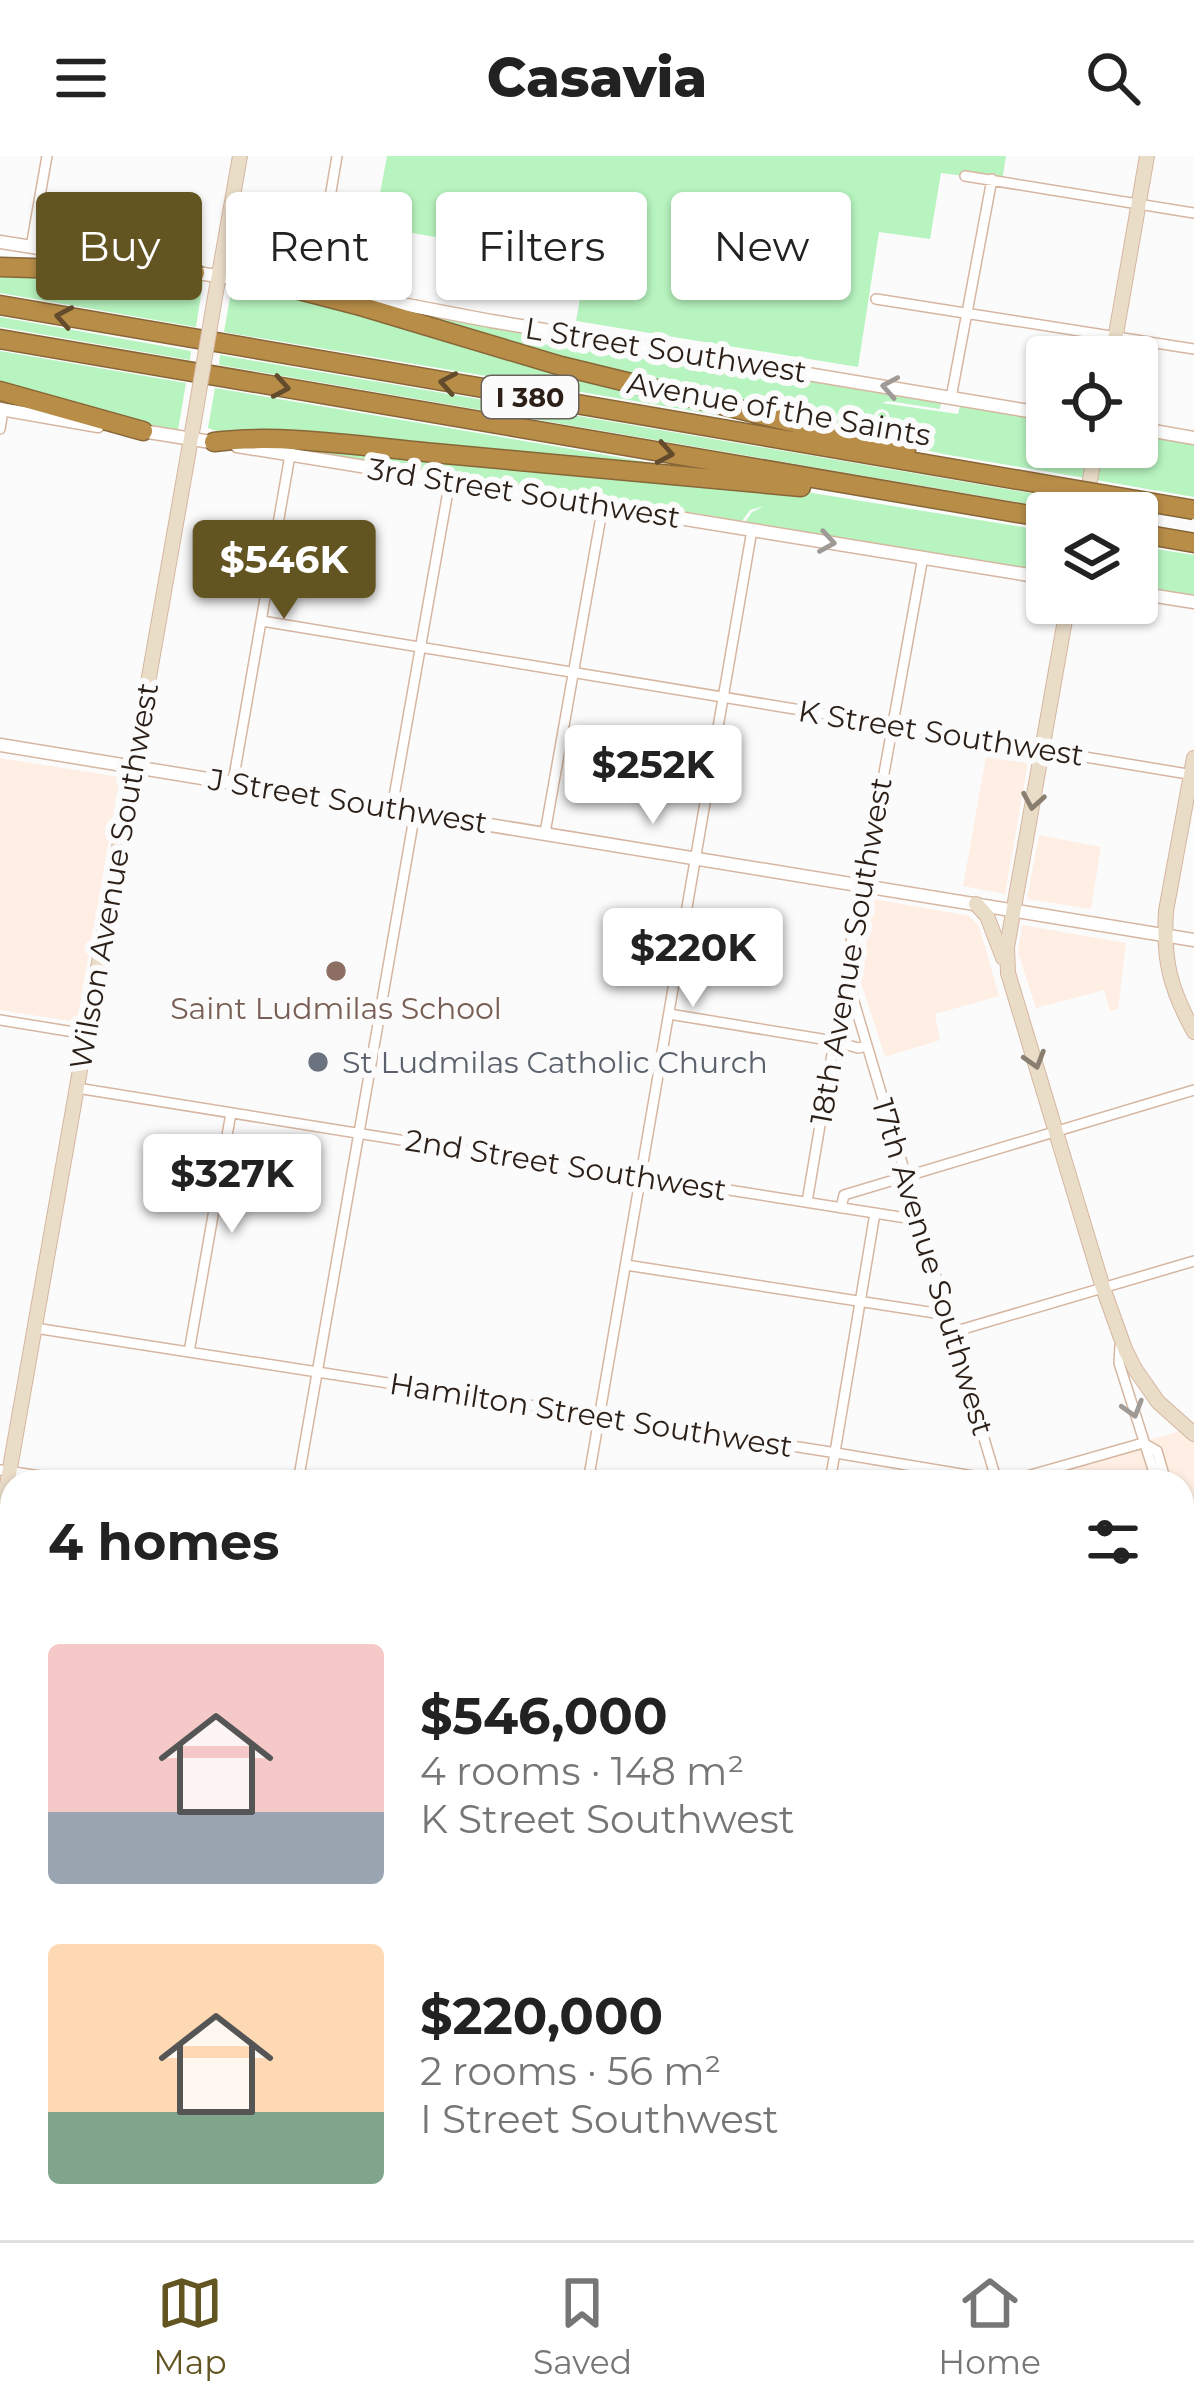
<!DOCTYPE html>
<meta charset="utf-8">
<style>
:root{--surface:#fff;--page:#f2f2f2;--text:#222;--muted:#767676;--line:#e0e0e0;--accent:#635522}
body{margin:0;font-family:Montserrat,sans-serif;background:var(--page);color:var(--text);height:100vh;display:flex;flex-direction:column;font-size:45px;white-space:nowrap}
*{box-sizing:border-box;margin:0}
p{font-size:39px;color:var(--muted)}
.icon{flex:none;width:66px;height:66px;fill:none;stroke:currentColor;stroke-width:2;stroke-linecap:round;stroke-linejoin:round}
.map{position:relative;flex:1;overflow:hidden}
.details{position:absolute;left:0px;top:1314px;width:1194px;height:771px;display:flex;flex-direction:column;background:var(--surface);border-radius:36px 36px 0 0;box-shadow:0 3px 9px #0004}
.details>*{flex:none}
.banner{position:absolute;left:36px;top:36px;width:1122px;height:108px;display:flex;gap:24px}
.controls{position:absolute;left:1026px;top:180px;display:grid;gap:24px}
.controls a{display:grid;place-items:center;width:132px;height:132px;border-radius:12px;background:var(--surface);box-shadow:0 3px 9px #0004;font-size:60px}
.price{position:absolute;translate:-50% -102px;padding:0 27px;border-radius:12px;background:#fff;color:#222;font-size:39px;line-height:78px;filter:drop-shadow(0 3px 6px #0008)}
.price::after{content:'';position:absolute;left:50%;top:72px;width:36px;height:27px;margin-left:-18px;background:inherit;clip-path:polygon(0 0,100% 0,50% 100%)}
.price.selected{background:var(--accent);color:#fff}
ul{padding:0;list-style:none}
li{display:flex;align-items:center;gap:36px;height:300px;padding:0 48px}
li span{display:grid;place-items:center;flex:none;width:336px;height:240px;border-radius:12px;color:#555}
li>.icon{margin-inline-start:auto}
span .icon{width:144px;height:144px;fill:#fffc;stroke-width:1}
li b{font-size:51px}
h2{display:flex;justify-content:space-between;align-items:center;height:144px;padding:0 48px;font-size:51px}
.chip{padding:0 42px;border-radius:12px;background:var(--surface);box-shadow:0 3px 9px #0004;font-size:42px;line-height:108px}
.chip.selected{background:var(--accent);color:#fff}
header{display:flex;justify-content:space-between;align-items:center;height:156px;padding:0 48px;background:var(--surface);font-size:54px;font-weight:800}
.tabs{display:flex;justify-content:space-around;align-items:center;height:168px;border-top:3px solid var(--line);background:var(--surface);font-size:33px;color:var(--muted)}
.tabs a{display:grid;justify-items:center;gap:6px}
.tabs .selected{color:var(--accent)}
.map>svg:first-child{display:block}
.built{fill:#feeee3}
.green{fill:#b7f4bf}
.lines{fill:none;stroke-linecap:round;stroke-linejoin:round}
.minor-casing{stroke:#d6b6a0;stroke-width:12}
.tertiary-casing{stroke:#d6b6a0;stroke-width:15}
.secondary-casing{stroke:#d6b6a0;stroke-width:16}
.motorway-casing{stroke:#876637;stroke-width:21}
.minor{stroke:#fff;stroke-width:9}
.tertiary{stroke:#fff;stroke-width:12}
.secondary{stroke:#eaddc8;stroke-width:14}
.motorway{stroke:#b88d48;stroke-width:18}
.secondary-bridge-casing{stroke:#d6b6a0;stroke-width:16;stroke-linecap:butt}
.motorway-bridge-casing{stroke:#876637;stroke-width:21;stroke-linecap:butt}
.secondary-bridge{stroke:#eaddc8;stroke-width:14}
.motorway-bridge{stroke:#b88d48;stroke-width:18}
.oneway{stroke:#634b2b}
.oneway2{stroke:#a09a97}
.oneway3{stroke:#8a7e70}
.education-dot{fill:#8d6e63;stroke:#fbfbfb;stroke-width:4.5}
.worship-dot{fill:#6b7280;stroke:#fbfbfb;stroke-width:4.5}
.labels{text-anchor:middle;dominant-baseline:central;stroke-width:12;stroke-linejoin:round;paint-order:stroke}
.shield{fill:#fbfbfb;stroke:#69615b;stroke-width:3}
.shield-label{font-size:27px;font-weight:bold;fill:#2b1f17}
.street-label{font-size:30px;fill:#2b1f17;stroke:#fbfbfb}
.education-label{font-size:30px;fill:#785e54;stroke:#fbfbfb}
.worship-label{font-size:30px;fill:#5b616d;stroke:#fbfbfb;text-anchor:start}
</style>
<header><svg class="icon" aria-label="menu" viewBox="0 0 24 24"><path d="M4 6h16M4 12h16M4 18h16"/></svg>Casavia<svg class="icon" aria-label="search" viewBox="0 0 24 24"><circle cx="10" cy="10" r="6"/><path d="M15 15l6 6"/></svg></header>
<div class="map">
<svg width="1194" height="2084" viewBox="0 0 1194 2084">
<rect width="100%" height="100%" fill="#fbfbfb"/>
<path class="built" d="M986,601L1028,607L1005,738L963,730Z
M0,602L120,621L77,866L0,854Z
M1039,679L1101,691L1091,753L1027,743Z
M874,743L969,760L979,770L999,840L935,858L940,884L885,901L860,823Z
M1022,769L1126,787L1118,853L1110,855L1104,834L1036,852L1018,796Z
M1187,1273L1194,1276V1517L1182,1506V1326H1003Z
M0,1527L12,1528V1725L0,1723Z"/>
<path class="green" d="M387,0H1006L1002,25L941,17L930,83L879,76L858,211L576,165L586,108L374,70Z
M0,116L194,124L203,126L196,171L0,137Z
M240,129L286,136L753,265L224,176L232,130Z
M371,145L509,175L941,247L940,253L888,245L882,247L958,258L960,250L1047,264V291H1090L1085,322L943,298L613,219Z
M0,161L191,195L190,204L0,171Z
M0,195L186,227L178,274L139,269L0,231Z
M220,199L1077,345L1075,356L219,209Z
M215,232L699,315L217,275L208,272Z
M1137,279L1194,288V341L1096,324L1102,291H1137Z
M290,290L800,335L1047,375V415L745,366L752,356L764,350L750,354L742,365L369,304L291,294Z
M1137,390L1194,399V439L1137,430Z
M1182,1610L1194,1622V2084H895L885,2073H1182Z
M0,1763L12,1765V2073H271V2075L326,2084H0Z"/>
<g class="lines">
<defs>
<path id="minor" d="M965,20L1194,57
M31,91L47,0
M311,104L323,83L337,0
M876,143L1194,193
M951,242L992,23
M0,273L3,254
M262,465L1194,619
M233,626L290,299
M392,652L450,324
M545,677L603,349
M844,830L852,839L997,1326
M669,858L834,885L858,892L867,890
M0,864L86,878
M77,932L630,1021L653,1022L919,1064
M807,1046L859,739L866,717L923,401
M841,1052L844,1039L1194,934
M626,1109L948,1159
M35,1172L824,1295L997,1324L1010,1325L1143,1287L1157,1295L1166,1326
M953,1176L1194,1105
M1120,1190L1119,1207L1157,1326
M189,1196L231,957
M0,1314L81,1326
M298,1326L415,656
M588,1326L752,374
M830,1326L875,1057
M1182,1356L1194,1368
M0,1456L12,1458
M867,2073L879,2084
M457,2084L459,2073
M1044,2084L1046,2073"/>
<path id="tertiary" d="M0,86L140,108
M190,116L294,131
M339,136L491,165L1047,258
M0,253L98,270
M1137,272L1194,282
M136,274L217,287
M237,290L1047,422
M1137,437L1194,446
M0,589L1194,784"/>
<path id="secondary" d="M214,147L240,0
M1112,201L1147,0
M1084,357L1096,291
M1068,447L1007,791L1008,817L1103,1132L1125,1193L1135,1213L1158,1246L1194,1278
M1194,602L1166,755C1163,805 1170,832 1194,876
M976,748L987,760L1003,802
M0,1369L194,265
M1182,1578L1194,1566
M0,1739L12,1741
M0,1749L12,1752
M693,2084L705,2073"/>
<path id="motorway" d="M0,111L195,117
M288,131L357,149L561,210L906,294
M0,149L1060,331
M0,183L1047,362
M0,235L143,275
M214,286C279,277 368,291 434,297C556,308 679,320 801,331
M1137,377L1194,387"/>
</defs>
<use href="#minor" class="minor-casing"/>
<use href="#tertiary" class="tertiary-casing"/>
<use href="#secondary" class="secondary-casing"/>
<use href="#motorway" class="motorway-casing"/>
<use href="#minor" class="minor"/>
<use href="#tertiary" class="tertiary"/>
<use href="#secondary" class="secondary"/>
<use href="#motorway" class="motorway"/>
<defs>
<path id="secondary-bridge" d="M194,265L214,147"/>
<path id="motorway-bridge" d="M1060,331L1194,354"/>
</defs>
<use href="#secondary-bridge" class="secondary-bridge-casing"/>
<use href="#motorway-bridge" class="motorway-bridge-casing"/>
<use href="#secondary-bridge" class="secondary-bridge"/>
<use href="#motorway-bridge" class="motorway-bridge"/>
</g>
<defs><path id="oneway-chevron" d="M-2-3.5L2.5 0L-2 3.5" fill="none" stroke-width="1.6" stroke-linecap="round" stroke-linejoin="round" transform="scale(3)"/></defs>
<g class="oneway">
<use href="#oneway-chevron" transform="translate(64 161) rotate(-170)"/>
<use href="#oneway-chevron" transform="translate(448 227) rotate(-170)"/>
<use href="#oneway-chevron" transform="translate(281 231) rotate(10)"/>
<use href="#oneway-chevron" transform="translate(665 297) rotate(10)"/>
</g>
<g class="oneway2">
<use href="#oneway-chevron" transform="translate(890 231) rotate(-170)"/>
<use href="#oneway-chevron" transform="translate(827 386) rotate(9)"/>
<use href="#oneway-chevron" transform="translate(1133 1253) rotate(73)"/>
</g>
<g class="oneway3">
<use href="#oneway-chevron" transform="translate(1033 645) rotate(100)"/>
<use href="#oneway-chevron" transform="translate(1035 904) rotate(73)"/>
</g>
<circle class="education-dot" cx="336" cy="815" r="12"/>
<circle class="worship-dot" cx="318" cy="906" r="12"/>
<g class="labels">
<rect class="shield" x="482" y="220" width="96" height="42" rx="9"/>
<g class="shield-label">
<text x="530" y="241">I 380</text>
</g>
<g class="street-label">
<text transform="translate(666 194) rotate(9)">L Street Southwest</text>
<text transform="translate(779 253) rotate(10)">Avenue of the Saints</text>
<text transform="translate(524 337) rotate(9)">3rd Street Southwest</text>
<text transform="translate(941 577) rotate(9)">K Street Southwest</text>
<text transform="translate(348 645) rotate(9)">J Street Southwest</text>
<text transform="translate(114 720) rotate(-80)">Wilson Avenue Southwest</text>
<text transform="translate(851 795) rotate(-80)">18th Avenue Southwest</text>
<text transform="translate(566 1009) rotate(9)">2nd Street Southwest</text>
<text transform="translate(933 1111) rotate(73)">17th Avenue Southwest</text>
<text transform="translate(591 1259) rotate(9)">Hamilton Street Southwest</text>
</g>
<g class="education-label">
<text x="336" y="852">Saint Ludmilas School</text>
</g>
<g class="worship-label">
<text x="342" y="906">St Ludmilas Catholic Church</text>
</g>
</g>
</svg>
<div class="controls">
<a><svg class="icon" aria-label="locate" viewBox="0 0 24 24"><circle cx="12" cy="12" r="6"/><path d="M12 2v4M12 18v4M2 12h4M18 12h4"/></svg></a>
<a><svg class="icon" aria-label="layers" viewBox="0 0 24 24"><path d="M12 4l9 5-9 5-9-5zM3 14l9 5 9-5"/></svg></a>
</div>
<b class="price selected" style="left:284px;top:466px">$546K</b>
<b class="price" style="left:653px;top:671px">$252K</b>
<b class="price" style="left:693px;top:854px">$220K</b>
<b class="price" style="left:232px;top:1080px">$327K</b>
<div class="banner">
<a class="chip selected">Buy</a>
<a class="chip">Rent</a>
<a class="chip">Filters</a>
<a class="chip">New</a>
</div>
<section class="details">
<h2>4 homes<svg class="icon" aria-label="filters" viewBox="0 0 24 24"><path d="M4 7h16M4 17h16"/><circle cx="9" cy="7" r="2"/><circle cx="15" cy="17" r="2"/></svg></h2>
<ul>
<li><span style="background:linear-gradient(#f6c9c9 70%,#9aa5b1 0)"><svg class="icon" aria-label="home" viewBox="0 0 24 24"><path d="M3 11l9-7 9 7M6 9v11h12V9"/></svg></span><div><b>$546,000</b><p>4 rooms · 148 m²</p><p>K Street Southwest</p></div></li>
<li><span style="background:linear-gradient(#ffd9b3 70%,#7fa58c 0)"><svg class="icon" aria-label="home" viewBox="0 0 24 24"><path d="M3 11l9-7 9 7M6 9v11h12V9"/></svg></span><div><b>$220,000</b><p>2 rooms · 56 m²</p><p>I Street Southwest</p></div></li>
</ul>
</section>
</div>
<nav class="tabs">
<a class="selected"><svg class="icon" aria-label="map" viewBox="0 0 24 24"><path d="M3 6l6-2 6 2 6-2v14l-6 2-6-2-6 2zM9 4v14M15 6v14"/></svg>Map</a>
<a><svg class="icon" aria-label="saved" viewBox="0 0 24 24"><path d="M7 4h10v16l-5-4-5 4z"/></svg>Saved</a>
<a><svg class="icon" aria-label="home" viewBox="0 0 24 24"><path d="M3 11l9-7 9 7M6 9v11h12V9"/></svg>Home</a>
</nav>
